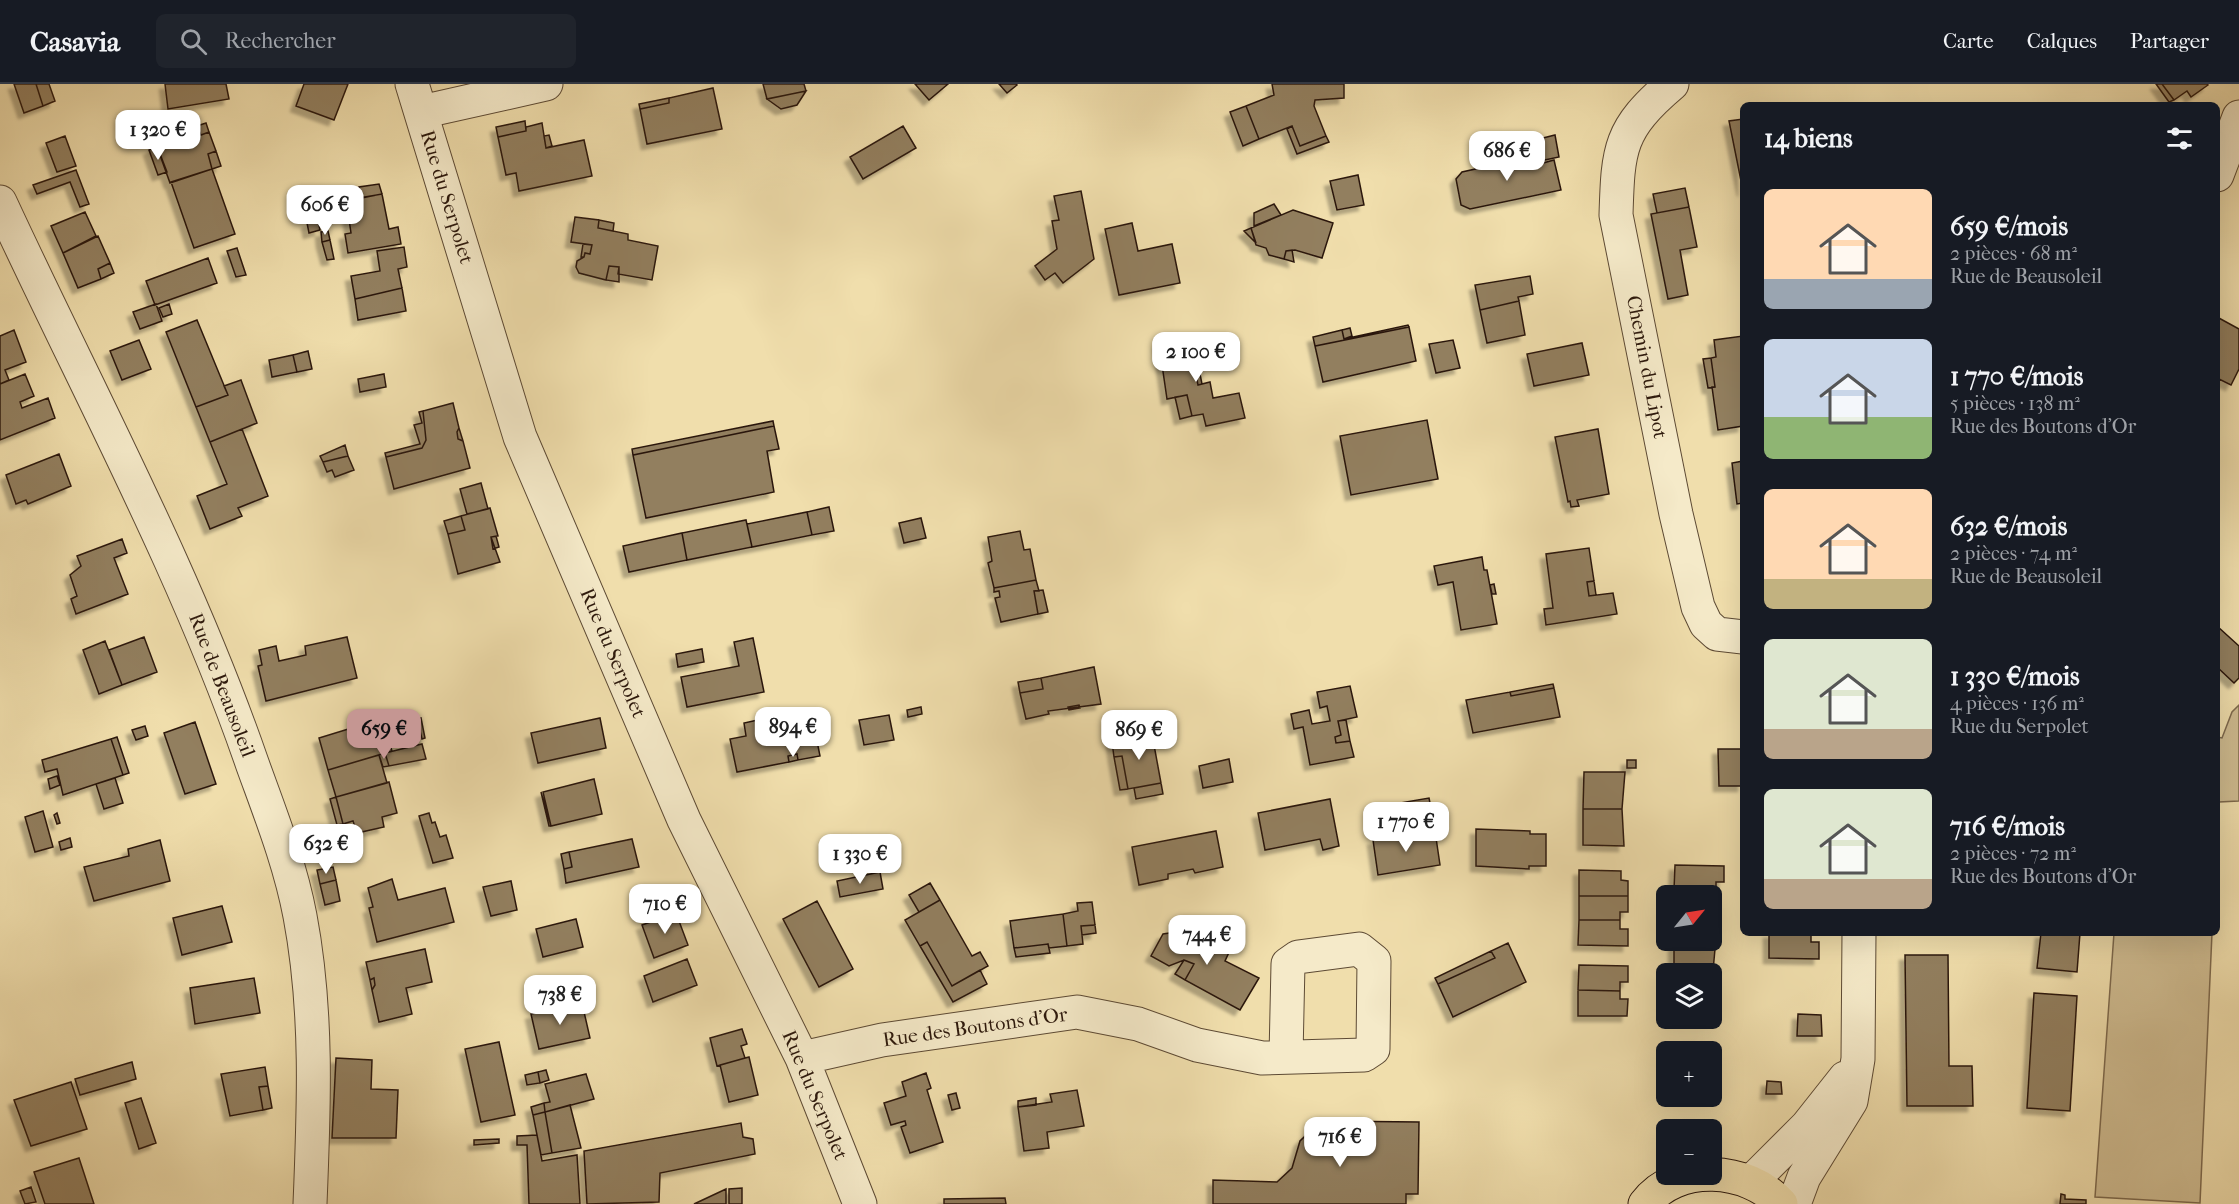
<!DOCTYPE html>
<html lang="fr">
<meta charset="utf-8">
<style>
:root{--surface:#171b24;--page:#20242c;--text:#f1f3f6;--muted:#9ea1a6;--line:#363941;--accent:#c59692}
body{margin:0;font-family:"IM FELL French Canon",serif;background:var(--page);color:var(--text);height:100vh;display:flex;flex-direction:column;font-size:22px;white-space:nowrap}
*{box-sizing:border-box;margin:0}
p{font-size:20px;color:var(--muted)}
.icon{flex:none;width:33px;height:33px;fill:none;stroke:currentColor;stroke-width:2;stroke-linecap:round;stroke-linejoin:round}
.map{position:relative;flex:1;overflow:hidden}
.details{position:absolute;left:1740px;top:18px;width:480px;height:834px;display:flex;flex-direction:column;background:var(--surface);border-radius:9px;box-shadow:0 6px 24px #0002}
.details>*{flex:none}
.needle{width:39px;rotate:60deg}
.tools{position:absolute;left:1656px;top:801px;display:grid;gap:12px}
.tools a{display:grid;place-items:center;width:66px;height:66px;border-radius:9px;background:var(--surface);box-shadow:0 6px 24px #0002;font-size:30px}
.price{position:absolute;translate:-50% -51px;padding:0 14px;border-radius:12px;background:#fff;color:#222;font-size:20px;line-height:39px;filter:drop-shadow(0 2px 3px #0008)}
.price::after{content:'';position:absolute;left:50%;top:36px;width:18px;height:14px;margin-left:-9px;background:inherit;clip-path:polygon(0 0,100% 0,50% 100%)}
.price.selected{background:var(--accent);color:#111}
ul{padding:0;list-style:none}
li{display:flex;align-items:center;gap:18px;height:150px;padding:0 24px}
li span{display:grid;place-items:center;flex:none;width:168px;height:120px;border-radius:9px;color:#555}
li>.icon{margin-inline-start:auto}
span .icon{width:72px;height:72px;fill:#fffc;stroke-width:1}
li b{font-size:26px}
h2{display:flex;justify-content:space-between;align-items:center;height:72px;padding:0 24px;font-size:26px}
header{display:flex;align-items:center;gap:36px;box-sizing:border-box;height:84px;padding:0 30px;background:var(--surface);border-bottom:2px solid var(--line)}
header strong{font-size:28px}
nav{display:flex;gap:33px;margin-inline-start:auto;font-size:21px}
.search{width:420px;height:54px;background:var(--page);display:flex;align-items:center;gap:15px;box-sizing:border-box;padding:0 21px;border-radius:9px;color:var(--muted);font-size:22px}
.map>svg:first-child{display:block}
.green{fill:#cfbc91;stroke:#7e6a4e;stroke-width:1.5}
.building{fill:#927f5f;stroke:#2c180c;stroke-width:1.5;filter:url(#shadow)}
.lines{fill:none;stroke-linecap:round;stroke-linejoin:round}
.minor-casing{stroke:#5d4a34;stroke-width:35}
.major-casing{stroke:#2c180c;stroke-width:35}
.minor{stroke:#f5eac9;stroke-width:33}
.major{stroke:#f0deac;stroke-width:33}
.labels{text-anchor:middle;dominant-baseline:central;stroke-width:4.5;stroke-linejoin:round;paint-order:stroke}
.street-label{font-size:20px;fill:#2c180c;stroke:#f5eac9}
</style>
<header>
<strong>Casavia</strong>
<div class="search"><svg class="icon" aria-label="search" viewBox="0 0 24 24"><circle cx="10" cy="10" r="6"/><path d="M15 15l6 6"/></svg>Rechercher</div>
<nav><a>Carte</a><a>Calques</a><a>Partager</a></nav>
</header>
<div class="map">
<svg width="2239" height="1120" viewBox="0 0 2239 1120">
<defs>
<filter id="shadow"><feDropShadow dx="-5.5" dy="5.5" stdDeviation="1.5" flood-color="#0004"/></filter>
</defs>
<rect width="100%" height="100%" fill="#f0deac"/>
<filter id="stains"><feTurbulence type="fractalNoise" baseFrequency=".00333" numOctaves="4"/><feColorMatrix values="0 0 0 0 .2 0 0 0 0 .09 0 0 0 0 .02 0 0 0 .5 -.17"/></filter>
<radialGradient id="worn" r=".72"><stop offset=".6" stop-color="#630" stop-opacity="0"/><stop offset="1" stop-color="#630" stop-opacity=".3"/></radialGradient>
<path class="green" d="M2239,621V717L2219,718L2217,752V653L2222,654L2232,628Z
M2114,849H2212L2200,1119L2095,1113Z"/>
<path class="building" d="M14,0H36L43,22L24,29Z
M36,0H49L55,17L43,22Z
M165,0H226L229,15L168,25Z
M304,0H348L334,36L296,22Z
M763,0H804L806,7L767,15Z
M915,0H948L929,16Z
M999,0H1016L1017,1L1007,9Z
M1272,0H1344V14L1315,16L1314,22L1326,52L1300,62L1292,42L1259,55L1246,22L1274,11Z
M2156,0H2162L2174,16L2169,18Z
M2162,0H2207L2208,1L2191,13L2187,7L2174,16Z
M713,4L722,45L647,60L640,25L669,19V14Z
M806,7L797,21L781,25L767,15Z
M669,14V19L640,25L639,20Z
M1246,22L1259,55L1243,62L1230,28Z
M1743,35V107L1729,37Z
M525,37L526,47L498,53L496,43Z
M177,39L180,48L197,42L201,51L209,48L216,67L208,70L212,85L170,99L155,57L160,56L156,46Z
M206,39L209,48L201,51L197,42Z
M542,39L546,64L584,56L592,92L519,107L516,89L506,91L498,53L526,47V43Z
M903,42L916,64L863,95L850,73Z
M1292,42L1300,62L1326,52L1329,58L1297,70L1287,45Z
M549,51L552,62L546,64L544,52Z
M1555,51L1559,73L1535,78L1531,57Z
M65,52L76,82L57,88L46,59Z
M157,62L167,88L158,91L149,66Z
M216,67L221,82L212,85L208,70Z
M1534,72L1536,81L1554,76L1561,106L1470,125L1461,121L1456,95L1462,88Z
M212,85L235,150L194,164L171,98Z
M76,86L89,120L80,123L70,98L37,110L33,101Z
M1358,91L1364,121L1337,126L1330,97Z
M379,100L382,110L361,114L359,103Z
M1685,104L1689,123L1657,129L1653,110Z
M1081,107L1094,175L1063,199L1055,189L1045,196L1035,182L1057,165L1052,137L1059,136L1054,112Z
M382,110L389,145L398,143L401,160L348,169L345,150L351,149L346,116Z
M1274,120L1281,131L1254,142V129Z
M1689,123L1697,163L1680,166L1688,211L1668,215L1651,130Z
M1293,126L1333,139L1322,174L1295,166L1286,167L1284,175L1269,171L1266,164L1256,161L1251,144Z
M85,128L96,152L63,169L51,142Z
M575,133L599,136L598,144L628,150V156L658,162L652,196L618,190L619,183L609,182L606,196L579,189L576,183L577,177L584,173L585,169L590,170L592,161L571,158Z
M318,136L320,146L309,149L307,139Z
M599,136L614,139L613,147L598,144Z
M1132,139L1138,167L1172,160L1180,199L1119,211L1105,145Z
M1251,144L1256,159L1244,147Z
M328,147L330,156L322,158L321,148Z
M98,152L110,179L98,185L101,195L78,204L63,169Z
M330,156L334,175L327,176L322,158Z
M583,160L592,161L590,170L585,169L584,173H581Z
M404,163L407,183L398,185L402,204L355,215L351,192L380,187L377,167Z
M237,164L246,191L236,193L227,167Z
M1292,166L1294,178L1284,175L1286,167Z
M208,174L217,199L155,221L146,197Z
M110,179L114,189L101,195L98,185Z
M609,182L619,183V198L606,196Z
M1530,192L1533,210L1518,213L1519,217L1480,226L1475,201Z
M402,204L406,227L358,236L355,215Z
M1519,217L1525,251L1487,259L1480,226Z
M156,220L162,237L140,245L133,228Z
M169,220L172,230L163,233L159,224Z
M2217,233L2239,245V285L2231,301L2219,295L2217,298Z
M197,236L228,311L196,323L166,248Z
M1408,241L1409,243L1315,262L1313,253L1342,246L1344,255Z
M1409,243L1416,277L1323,298L1315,262Z
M1350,244L1352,252L1344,255L1342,246Z
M14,246L26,278L5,286L9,296L0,300V252Z
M1200,252L1205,274L1197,275L1199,285L1195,286L1198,301L1210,298L1213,314L1239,309L1245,334L1206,342L1203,330L1192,332L1187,311L1167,315L1159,260Z
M1743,252V342L1718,346L1712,303H1715L1711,274L1716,273L1714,256Z
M139,256L151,285L122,296L110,267Z
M1453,256L1460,284L1436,289L1429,260Z
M1582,259L1589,291L1534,302L1527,270Z
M308,267L312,285L297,288L293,271Z
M293,271L297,288L272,293L269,276Z
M1711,274L1715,303L1708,304L1703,275Z
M1199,285L1202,300L1198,301L1195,286Z
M25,290L34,312L20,318L22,324L48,314L55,334L0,356V300Z
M384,290L386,303L360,308L358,295Z
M241,296L257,339L210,358L196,323L228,311L224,302Z
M1187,311L1192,332L1180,335L1175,313Z
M453,319L459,344L457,348L458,355L463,357L470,384L394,405L386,373L422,364L426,356L423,327Z
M423,327L426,356L422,364L386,373L385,369L420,360L414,341L422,339L419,328Z
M1427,336L1438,395L1351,411L1340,352Z
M773,337L774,342L633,371L632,365Z
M774,342L779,365L767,367L774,408L646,434L633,371Z
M459,344L463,357L458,355L457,348Z
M242,345L268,412L238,424L242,432L210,445L197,412L227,400L210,358Z
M1598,345L1609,410L1577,416L1579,422L1571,423L1570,417L1568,418L1555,353Z
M345,361L348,372L323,378L320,372Z
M59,370L71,402L28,420L26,416L16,420L6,391Z
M348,372L354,386L335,393L332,386L327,388L323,378Z
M1743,377V419L1737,420L1732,379Z
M481,399L488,425L467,430L460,405Z
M829,423L834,447L812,451L807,428Z
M490,424L498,452L491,453L500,478L458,490L448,450L465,446L461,432Z
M807,428L812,451L752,463L747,440Z
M461,432L465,446L448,450L444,437Z
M921,434L926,454L904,459L899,439Z
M746,436L752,463L687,476L682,449Z
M1020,447L1024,466L1030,465L1036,496L994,504L988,479L992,477L988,453Z
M682,449L687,476L629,488L623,462Z
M496,452L499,463L493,465L491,453Z
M122,455L127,469L114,474L128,510L76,530L71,515L77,512L70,491L81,482L77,472Z
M1589,464L1594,497L1587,498L1589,512L1613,509L1617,530L1546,541L1544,525L1553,524L1546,470Z
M1482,473L1484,486H1487L1497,540L1461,546L1453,498L1438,501L1434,482Z
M1036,496L1039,507H1034L1038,530L1001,538L995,514L1000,513L999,507L994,508V504Z
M1594,497L1596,511L1589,512L1587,498Z
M1494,500L1496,510H1492L1490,501Z
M1043,506L1048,528L1038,530L1034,507Z
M2217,542L2239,562V594L2234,599L2217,583Z
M144,553L157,588L122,601L109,566Z
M347,553L357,594L266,617L258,582L262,581L259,566L276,562L279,577L306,571L305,562Z
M753,554L764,608L687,623L681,593L739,582L734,558Z
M105,557L122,601L99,610L83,566Z
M702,565L704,578L678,583L676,570Z
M1094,583L1101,620L1048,627L1049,630L1026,635L1020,609L1043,605L1041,594Z
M1041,594L1043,605L1020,609L1018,598Z
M1553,600L1554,604L1511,612L1510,608Z
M1350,602L1357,633L1338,637L1341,651L1335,653L1336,659L1350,657L1354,673L1310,681L1303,643L1294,645L1291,630L1309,626L1312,640L1330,637L1327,622L1320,624L1317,608Z
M1554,604L1560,633L1473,649L1466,616L1510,608L1511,612Z
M1079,621L1080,624L1069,626L1068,623Z
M921,623L922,630L908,633L907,626Z
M889,631L894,656L864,661L859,636Z
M421,634L425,654L422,655L417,635Z
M600,634L606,664L538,679L531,649Z
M767,634L770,646L813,637L820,672L798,676L797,670L788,672L789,678L737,688L730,655L746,652L744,639Z
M381,635L392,667L328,686L319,654Z
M1346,636L1350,657L1336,659L1335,653L1341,651L1338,637Z
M195,638L216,700L185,710L164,649Z
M145,642L148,652L136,656L132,646Z
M1152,650L1161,699L1128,705L1122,672L1114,673L1112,658Z
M117,653L129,689L123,691L111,655Z
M111,655L123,691L63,711L57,685L45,688L42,676Z
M422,660L426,675L389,682L385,669Z
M1718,665H1743V702H1719Z
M385,669L389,682L383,683L379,671Z
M797,670L798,676L789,678L788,672Z
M379,671L387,699L336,713L328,686Z
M1122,672L1128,705L1120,706L1114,673Z
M1229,675L1233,698L1203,704L1199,682Z
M1627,676H1636V684H1627Z
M1584,688H1625L1622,725H1583Z
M57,692L60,701L50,705L48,695Z
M115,694L123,719L104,725L96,700Z
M594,695L602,730L551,742L543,708Z
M389,698L397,729L382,733L384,743L357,749L353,737L343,740L336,713Z
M1161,699L1163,710L1136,715L1134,704Z
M541,708L551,742H549Z
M336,713L343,740L337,741L330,715Z
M1429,714L1433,734L1391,741L1388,721Z
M1330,715L1339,762L1323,766L1320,755L1265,766L1258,729Z
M1583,725H1622L1624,762L1583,761Z
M43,727L53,763L35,768L25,733Z
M57,729L60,739L57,740L54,731Z
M429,729L432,739L435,738L440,753L446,751L453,774L433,779L419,732Z
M1476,745L1530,747V750H1546V782H1529V785L1476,782Z
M1216,747L1223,783L1195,789L1193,785L1168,790V795L1139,801L1132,763Z
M1435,747L1440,781L1378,791L1373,756Z
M70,754L72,763L61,766L59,758Z
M632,755L639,783L566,799L564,785L572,783L569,768Z
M160,756L170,797L94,817L84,783L129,772L128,765Z
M569,768L572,783L564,785L561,770Z
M1675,781L1724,782V798H1716V807L1674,806Z
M333,783L336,796L320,800L317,786Z
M1579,786L1621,787V796L1628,797V812H1579Z
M880,788L883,805L840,813L837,797Z
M392,795L398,816L445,804L454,838L377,858L369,824L373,823L368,804Z
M336,796L340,817L325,821L320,800Z
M511,797L517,826L491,832L483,803Z
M930,799L940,816L919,828L909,811Z
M1674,806L1716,807L1713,829L1712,812H1674Z
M1579,812H1628V828H1620V836H1579Z
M940,816L972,872L980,868L988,882L952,902L927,858L920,862L905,836Z
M817,817L853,885L819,903L783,835Z
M1092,818L1095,841L1081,842L1083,860L1067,862L1063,830L1078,827L1077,819Z
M222,822L232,858L182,871L173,834Z
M676,829L688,861L654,874L642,841Z
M1063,830L1067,862L1049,864L1048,860L1014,864L1010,837Z
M576,835L583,863L543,873L536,845Z
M1579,836H1620V845H1628V862L1578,861Z
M1095,841L1096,849L1082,851L1081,842Z
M1712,843L1713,849H1716L1715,865L1674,864V856H1712Z
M1194,845L1198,847L1193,857L1176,848Z
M1198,847L1231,864L1225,877L1259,894L1240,926L1185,896L1194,880L1184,876L1169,882L1151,872L1163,850L1176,848L1193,857Z
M1769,849H1811V858H1819V875L1769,874Z
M2041,849H2080L2077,888L2037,884Z
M927,858L952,902L980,886L987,900L953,918L920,862Z
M1508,859L1526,898L1453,933L1438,900L1495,874L1491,867Z
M1048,860L1050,869L1016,873L1014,864Z
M1674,864L1715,865L1713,887L1674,886Z
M425,865L432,898L406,904L412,930L379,938L372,906L375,901L374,894L370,896L366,878Z
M1491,867L1495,874L1438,900L1435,894Z
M1905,871H1948L1949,982H1972L1973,1022H1907Z
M687,875L697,901L653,918L644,892Z
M1184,876L1194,880L1185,896L1175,890Z
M1579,881L1628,882V898H1620V907L1578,906Z
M254,894L260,929L195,940L190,904Z
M374,894L375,901L372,906L370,896Z
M1578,906L1620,907V915H1628L1627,932H1578Z
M2034,909L2077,912L2070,1027L2027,1024Z
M582,919L590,954L539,965L531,930Z
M1798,930L1821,931L1822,952H1797Z
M742,945L747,960L741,962L745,974L717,982L710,954Z
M499,958L515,1031L481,1038L465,965Z
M749,973L758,1011L729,1018L720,981Z
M336,974L372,976L371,1005L398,1006L396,1054H332Z
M132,978L136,995L80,1011L75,995Z
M265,983L268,1002L259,1003L263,1026L230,1032L221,990Z
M546,986L549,996L540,999L538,988Z
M538,988L540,999L527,1001L525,991Z
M926,989L931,1004L927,1006L943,1058L910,1069L901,1043L906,1041L905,1037L891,1041L884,1019L906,1012L902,998Z
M586,990L594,1015L545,1028L544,1019L550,1018L545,1000Z
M1767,997L1781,998L1782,1010H1766Z
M71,998L87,1045L31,1062L14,1016Z
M268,1002L272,1024L263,1026L259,1003Z
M1077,1006L1084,1042L1047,1048L1049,1064L1024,1067L1018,1023L1052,1018L1050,1010Z
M956,1009L960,1024L952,1026L948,1011Z
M141,1014L156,1059L139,1065L125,1019Z
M1036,1014V1021L1018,1023V1017Z
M544,1019L545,1028L533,1031L531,1023Z
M570,1021L581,1064L552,1069L545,1028Z
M545,1028L552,1069L541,1071L533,1031Z
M1321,1037L1419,1038L1418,1110H1406V1120H1213V1096L1277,1098L1292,1084L1300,1057Z
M741,1039L743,1053L753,1055L755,1070L660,1089L659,1118L587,1120L584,1067Z
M537,1051L542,1077L577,1071L580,1120H529L527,1061H517V1052Z
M499,1055V1059L474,1061V1056Z
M79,1074L94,1120H45L34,1088Z
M31,1103L36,1118L25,1120L20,1107Z
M742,1104V1120H729V1105Z
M726,1105V1120H694Z
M2061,1110L2065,1111V1115L2086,1116V1120H2060Z
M1005,1114L1006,1120H944V1115Z"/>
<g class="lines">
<defs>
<path id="minor" d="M412,0L520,353L684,736L802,974L860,1120
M1672,0C1619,45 1618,64 1616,131L1676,430L1698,523L1706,540L1717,550L1743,553
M421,28L546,0
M2217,91L2239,33
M0,118C86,304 185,485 252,679C270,729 290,779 300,832C318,927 314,1024 310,1120
M802,974L882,956L1077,928L1138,940L1197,961L1262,974L1364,971L1373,965L1374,877L1359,865L1298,873L1288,880L1286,972
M1751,1098L1807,1042L1845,994
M1794,1120L1804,1093L1851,1017L1858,975L1859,849"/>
<path id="major" d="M1645,1120C1677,1078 1748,1083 1781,1120"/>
</defs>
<use href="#minor" class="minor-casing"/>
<use href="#major" class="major-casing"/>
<use href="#minor" class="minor"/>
<use href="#major" class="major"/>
</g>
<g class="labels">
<g class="street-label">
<text transform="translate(447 113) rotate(73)">Rue du Serpolet</text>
<text transform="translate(1647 283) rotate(79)">Chemin du Lipot</text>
<text transform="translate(613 569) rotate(67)">Rue du Serpolet</text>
<text transform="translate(222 601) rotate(69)">Rue de Beausoleil</text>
<text transform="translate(975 943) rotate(-8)">Rue des Boutons d'Or</text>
<text transform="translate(815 1011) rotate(67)">Rue du Serpolet</text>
</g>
</g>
<rect width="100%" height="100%" filter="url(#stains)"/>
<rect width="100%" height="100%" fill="url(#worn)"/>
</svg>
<div class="tools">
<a><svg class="needle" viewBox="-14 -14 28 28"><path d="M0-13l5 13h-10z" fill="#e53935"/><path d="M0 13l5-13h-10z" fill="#9ea1a6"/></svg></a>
<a><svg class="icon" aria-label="layers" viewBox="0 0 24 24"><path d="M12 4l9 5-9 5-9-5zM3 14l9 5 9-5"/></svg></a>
<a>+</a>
<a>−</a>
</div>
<b class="price" style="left:158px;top:77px">1 320 €</b>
<b class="price" style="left:1507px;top:98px">686 €</b>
<b class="price" style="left:325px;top:152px">606 €</b>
<b class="price" style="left:1196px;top:299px">2 100 €</b>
<b class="price" style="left:793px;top:674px">894 €</b>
<b class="price selected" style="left:384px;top:676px">659 €</b>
<b class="price" style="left:1139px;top:677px">869 €</b>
<b class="price" style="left:1406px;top:769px">1 770 €</b>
<b class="price" style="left:326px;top:791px">632 €</b>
<b class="price" style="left:860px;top:801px">1 330 €</b>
<b class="price" style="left:665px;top:851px">710 €</b>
<b class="price" style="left:1207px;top:882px">744 €</b>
<b class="price" style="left:560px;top:942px">738 €</b>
<b class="price" style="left:1340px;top:1084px">716 €</b>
<section class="details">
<h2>14 biens<svg class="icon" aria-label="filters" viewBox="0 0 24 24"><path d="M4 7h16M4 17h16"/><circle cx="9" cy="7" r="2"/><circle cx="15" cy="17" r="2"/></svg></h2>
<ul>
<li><span style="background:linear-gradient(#ffd9b3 75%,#9aa5b1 0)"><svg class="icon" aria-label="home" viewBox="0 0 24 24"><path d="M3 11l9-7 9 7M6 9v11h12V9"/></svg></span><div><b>659 €/mois</b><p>2 pièces · 68 m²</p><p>Rue de Beausoleil</p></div></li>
<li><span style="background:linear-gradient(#c9d6e8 65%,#8fb573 0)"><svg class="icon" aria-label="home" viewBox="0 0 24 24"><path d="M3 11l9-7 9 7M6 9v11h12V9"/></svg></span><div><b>1 770 €/mois</b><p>5 pièces · 138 m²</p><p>Rue des Boutons d'Or</p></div></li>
<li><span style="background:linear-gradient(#ffd9b3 75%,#c2b280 0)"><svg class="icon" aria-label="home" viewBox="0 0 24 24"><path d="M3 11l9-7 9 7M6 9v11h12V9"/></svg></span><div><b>632 €/mois</b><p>2 pièces · 74 m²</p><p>Rue de Beausoleil</p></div></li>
<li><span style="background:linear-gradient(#dfe7d0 75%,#b9a48a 0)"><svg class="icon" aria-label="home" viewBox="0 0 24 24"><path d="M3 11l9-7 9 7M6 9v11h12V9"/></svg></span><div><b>1 330 €/mois</b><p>4 pièces · 136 m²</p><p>Rue du Serpolet</p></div></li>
<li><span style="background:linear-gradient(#dfe7d0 75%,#b9a48a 0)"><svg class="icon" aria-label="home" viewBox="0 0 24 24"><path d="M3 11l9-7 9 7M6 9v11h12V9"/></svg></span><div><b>716 €/mois</b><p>2 pièces · 72 m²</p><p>Rue des Boutons d'Or</p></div></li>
</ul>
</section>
</div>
